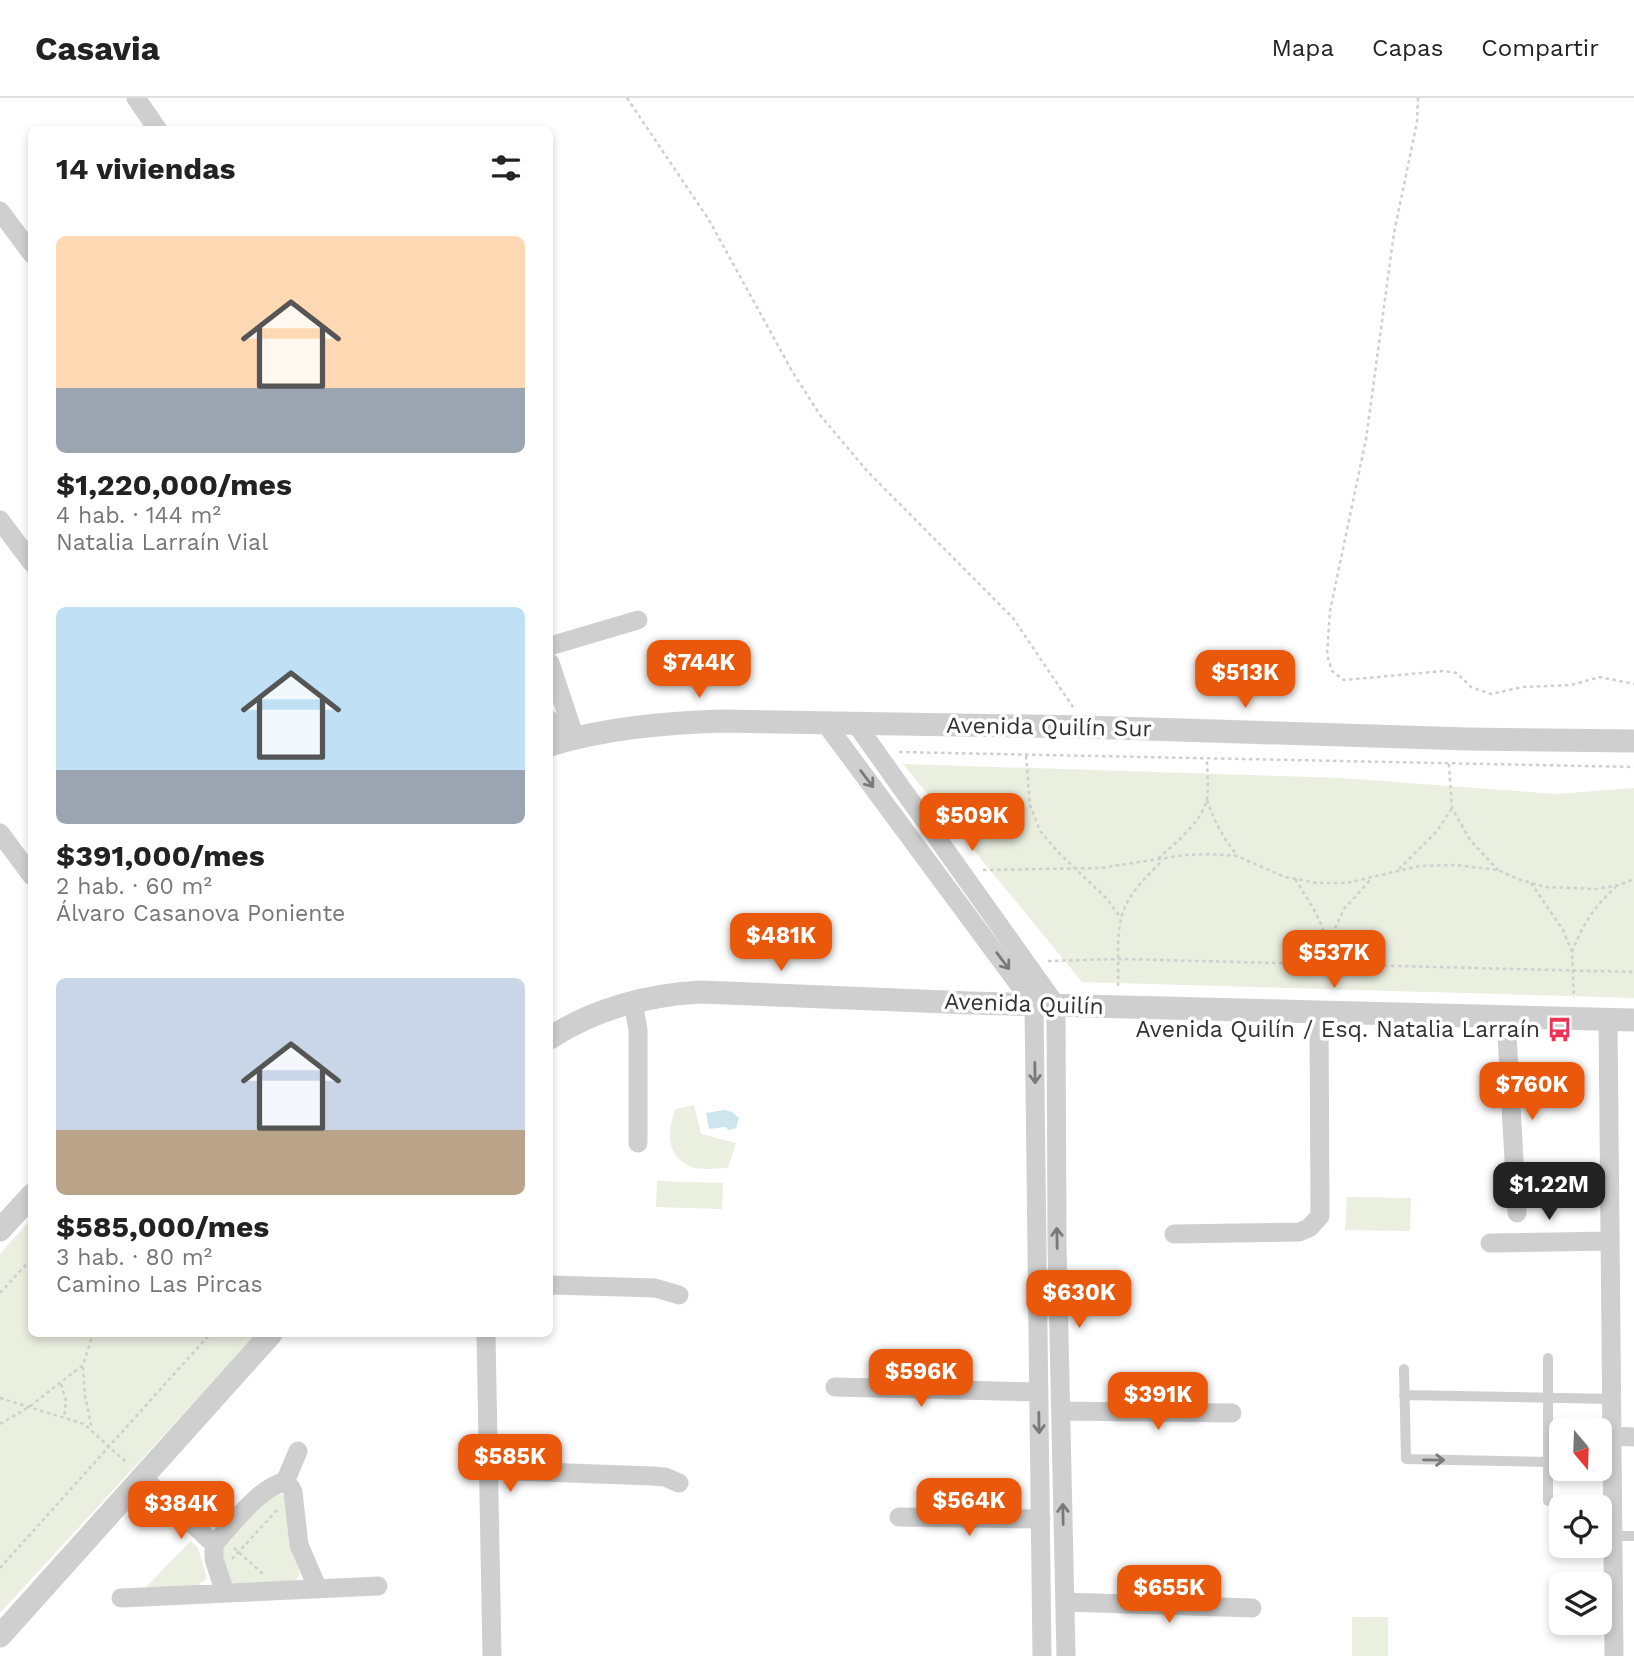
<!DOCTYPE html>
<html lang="es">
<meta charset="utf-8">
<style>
:root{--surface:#fff;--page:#f2f2f2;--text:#222;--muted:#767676;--line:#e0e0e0;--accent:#ea580c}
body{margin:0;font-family:"Work Sans",sans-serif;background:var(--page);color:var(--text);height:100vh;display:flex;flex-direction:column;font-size:26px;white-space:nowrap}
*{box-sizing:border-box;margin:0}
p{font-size:23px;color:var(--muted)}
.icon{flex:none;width:38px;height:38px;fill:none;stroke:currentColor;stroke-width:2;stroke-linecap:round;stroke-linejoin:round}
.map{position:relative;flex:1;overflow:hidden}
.sheet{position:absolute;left:28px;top:28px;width:525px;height:1211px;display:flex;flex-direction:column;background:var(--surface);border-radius:10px;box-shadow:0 4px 10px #0003}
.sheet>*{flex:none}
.needle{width:46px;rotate:161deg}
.buttons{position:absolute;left:1549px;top:1320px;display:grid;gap:14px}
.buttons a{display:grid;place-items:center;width:63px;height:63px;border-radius:10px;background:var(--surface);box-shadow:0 4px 10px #0003;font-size:35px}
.price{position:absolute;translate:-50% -60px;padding:0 16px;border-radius:14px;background:var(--accent);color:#fff;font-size:23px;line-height:46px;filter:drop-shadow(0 2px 4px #0008)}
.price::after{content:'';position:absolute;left:50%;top:42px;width:21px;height:16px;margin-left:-10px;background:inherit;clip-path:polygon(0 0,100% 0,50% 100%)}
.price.active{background:#222;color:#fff}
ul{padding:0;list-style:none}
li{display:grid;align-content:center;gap:14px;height:371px;padding:0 28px}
li span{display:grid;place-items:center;height:217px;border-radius:10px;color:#555}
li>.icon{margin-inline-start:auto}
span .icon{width:126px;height:126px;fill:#fffc;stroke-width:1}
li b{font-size:30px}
h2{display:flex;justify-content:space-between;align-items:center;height:84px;padding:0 28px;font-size:30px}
header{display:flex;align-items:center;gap:42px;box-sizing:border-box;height:98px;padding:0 35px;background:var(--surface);border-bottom:2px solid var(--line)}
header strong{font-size:33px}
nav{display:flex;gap:38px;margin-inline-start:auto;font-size:24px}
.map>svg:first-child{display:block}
.green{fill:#eaefe0}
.water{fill:#cde5ee}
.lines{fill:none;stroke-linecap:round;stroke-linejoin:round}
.path{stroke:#cfcfcf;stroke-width:2.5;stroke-dasharray:3.5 3.5;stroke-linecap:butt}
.service{stroke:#cfcfcf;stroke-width:10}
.minor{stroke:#cfcfcf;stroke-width:19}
.tertiary{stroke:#cfcfcf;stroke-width:23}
.oneway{stroke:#797979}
.labels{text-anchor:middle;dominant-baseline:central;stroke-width:7;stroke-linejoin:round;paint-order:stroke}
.street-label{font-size:23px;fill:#323232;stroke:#fff}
.poi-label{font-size:23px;fill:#323232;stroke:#fff;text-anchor:end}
</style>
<header>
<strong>Casavia</strong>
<nav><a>Mapa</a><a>Capas</a><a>Compartir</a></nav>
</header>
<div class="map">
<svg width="1634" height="1558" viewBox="0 0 1634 1558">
<rect width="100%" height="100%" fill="#fff"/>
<path class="green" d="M903,666L1341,680L1556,696L1634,690V900L1082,884Z
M694,1007L701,1036L736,1045L728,1070C718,1070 705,1072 695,1070C666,1062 666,1033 676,1011Z
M657,1083L723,1085L722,1111L656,1109Z
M1347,1099L1411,1100L1410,1133L1345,1132Z
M31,1121L32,1236H257L0,1515V1156Z
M279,1395L286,1399L289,1441L300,1476L295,1484L233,1485L230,1484L221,1452L266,1401Z
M191,1443L198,1450L206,1477V1481L197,1488L145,1490Z
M1352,1519H1388V1558H1352Z"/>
<path class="water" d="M725,1012L732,1014L739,1020L736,1030L729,1032L725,1029L709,1031L706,1015Z"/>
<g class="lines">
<path class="path" d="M627,0L709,122L792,273L820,317L868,374L1013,520L1073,609
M1418,0L1417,24L1394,135L1366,341L1330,513L1327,557L1332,573L1344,582L1443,573L1457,575L1471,589L1491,596L1523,589L1571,587L1600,579L1634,586
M899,654L1634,669
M1026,658L1030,707L1040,733L1058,754L1106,800L1121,820
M1449,666L1452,710L1470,742L1498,772
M1207,702C1214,723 1223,740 1237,757
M1158,760C1174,747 1204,722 1207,700C1209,687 1207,673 1207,660
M1399,771L1437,733L1452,710
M983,772L1100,770L1185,757L1210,756L1237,758L1285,779L1317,785H1347L1419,768L1456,767L1498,772L1518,781L1545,789L1597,791L1619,787L1634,781
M1295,781C1313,810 1329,831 1329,866
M1531,785L1563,832L1572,854L1574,900
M1329,843L1344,811L1371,781
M1572,854C1582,828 1594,808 1616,789
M1048,863L1119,861L1634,874
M1118,888C1119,866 1116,842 1121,821C1126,797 1147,778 1163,762
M0,1195L32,1160
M83,1269L85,1298L92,1331
M61,1286L66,1303L64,1320
M0,1300L84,1326L128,1366
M0,1326L29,1309L83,1267L93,1236
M234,1450L263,1476
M232,1461L277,1412
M0,1470L210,1236"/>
<path class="service" d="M1404,1271L1406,1361L1548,1364V1260
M1404,1297L1612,1301
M1548,1364V1403
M1613,1438H1634"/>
<path class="minor" d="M136,0L158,32
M0,113L32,156
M0,422L32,465
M550,548L638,522
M550,565L575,640
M550,622L556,645
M826,626L1034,907L1042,1558
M856,626L1056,907L1057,1146L1066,1558
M0,735L32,778
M633,904L638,932V1045
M1506,919L1517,1115
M1608,921L1614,1558
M1174,1136L1299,1134L1309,1130L1320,1118L1319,914
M1490,1145L1610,1143
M550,1187L655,1190L679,1197
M486,1236L492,1558
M835,1289L1039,1294
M1061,1313L1232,1315
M1612,1338L1634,1339
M489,1372L652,1378L665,1379L679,1385
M142,1379L214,1446
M285,1384L298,1353
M899,1419L1041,1421
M225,1495L214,1461V1446C231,1428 260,1388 285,1384L291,1390L293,1394L299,1447L318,1491
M121,1500L378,1488
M1065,1504L1252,1510"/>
<path class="tertiary" d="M550,647C606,630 664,625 722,623L1084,629L1468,641L1634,643
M550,940C594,911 648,897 700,894L971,905L1634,922
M0,1132L32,1097
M0,1538L271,1236"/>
</g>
<defs><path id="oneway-shaft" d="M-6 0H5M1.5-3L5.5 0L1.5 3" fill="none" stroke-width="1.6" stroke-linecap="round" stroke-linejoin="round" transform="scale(1.75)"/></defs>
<g class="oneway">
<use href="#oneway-shaft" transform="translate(867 681) rotate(53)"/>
<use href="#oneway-shaft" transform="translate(1003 863) rotate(53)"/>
<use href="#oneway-shaft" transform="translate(1035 975) rotate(89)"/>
<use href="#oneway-shaft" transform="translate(1057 1140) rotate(-91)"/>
<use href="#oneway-shaft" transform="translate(1039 1325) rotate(89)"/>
<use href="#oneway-shaft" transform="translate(1434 1362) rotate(1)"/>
<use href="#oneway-shaft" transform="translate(1063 1416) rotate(-91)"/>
</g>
<defs>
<symbol id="bus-bare" viewBox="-9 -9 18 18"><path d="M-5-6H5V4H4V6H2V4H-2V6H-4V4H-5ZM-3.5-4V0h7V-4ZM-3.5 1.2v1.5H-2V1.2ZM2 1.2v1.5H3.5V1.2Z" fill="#ea3355" stroke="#fff" stroke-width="2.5" paint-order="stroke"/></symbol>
</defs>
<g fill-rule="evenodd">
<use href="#bus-bare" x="1542" y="914" width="35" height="35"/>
</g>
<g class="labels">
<g class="street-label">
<text transform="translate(1049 629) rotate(1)">Avenida Quilín Sur</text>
<text transform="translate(1024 906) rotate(2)">Avenida Quilín</text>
</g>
<g class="poi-label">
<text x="1540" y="931">Avenida Quilín / Esq. Natalia Larraín</text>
</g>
</g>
</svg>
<div class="buttons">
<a><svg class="needle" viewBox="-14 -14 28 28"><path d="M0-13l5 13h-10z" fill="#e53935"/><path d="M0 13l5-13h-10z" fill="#767676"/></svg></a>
<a><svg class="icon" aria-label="locate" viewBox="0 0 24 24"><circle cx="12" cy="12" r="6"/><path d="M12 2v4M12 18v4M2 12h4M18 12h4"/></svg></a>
<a><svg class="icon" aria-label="layers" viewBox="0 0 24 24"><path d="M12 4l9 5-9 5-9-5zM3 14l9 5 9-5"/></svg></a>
</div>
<b class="price" style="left:699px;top:602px">$744K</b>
<b class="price" style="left:1245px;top:612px">$513K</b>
<b class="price" style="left:972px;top:755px">$509K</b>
<b class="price" style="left:781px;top:875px">$481K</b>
<b class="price" style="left:1334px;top:892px">$537K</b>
<b class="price" style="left:1532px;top:1024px">$760K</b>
<b class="price active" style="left:1549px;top:1124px">$1.22M</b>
<b class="price" style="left:1079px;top:1232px">$630K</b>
<b class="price" style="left:921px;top:1311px">$596K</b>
<b class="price" style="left:1158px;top:1334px">$391K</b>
<b class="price" style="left:510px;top:1396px">$585K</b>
<b class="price" style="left:969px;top:1440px">$564K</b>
<b class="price" style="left:181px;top:1443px">$384K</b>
<b class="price" style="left:1169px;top:1527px">$655K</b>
<section class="sheet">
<h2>14 viviendas<svg class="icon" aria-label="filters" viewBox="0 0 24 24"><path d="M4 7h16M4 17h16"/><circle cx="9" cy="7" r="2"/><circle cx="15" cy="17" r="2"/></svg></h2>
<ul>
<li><span style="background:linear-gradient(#ffd9b3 70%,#9aa5b1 0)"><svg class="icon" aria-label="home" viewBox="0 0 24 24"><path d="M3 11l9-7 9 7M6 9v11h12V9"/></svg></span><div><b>$1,220,000/mes</b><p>4 hab. · 144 m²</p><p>Natalia Larraín Vial</p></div></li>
<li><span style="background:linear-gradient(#bfe0f5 75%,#9aa5b1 0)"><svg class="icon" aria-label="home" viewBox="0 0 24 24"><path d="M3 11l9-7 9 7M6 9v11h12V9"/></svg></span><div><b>$391,000/mes</b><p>2 hab. · 60 m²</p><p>Álvaro Casanova Poniente</p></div></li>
<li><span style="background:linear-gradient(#c9d6e8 70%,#b9a48a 0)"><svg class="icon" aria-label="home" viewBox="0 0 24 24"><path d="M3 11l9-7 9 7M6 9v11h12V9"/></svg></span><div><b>$585,000/mes</b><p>3 hab. · 80 m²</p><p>Camino Las Pircas</p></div></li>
</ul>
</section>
</div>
